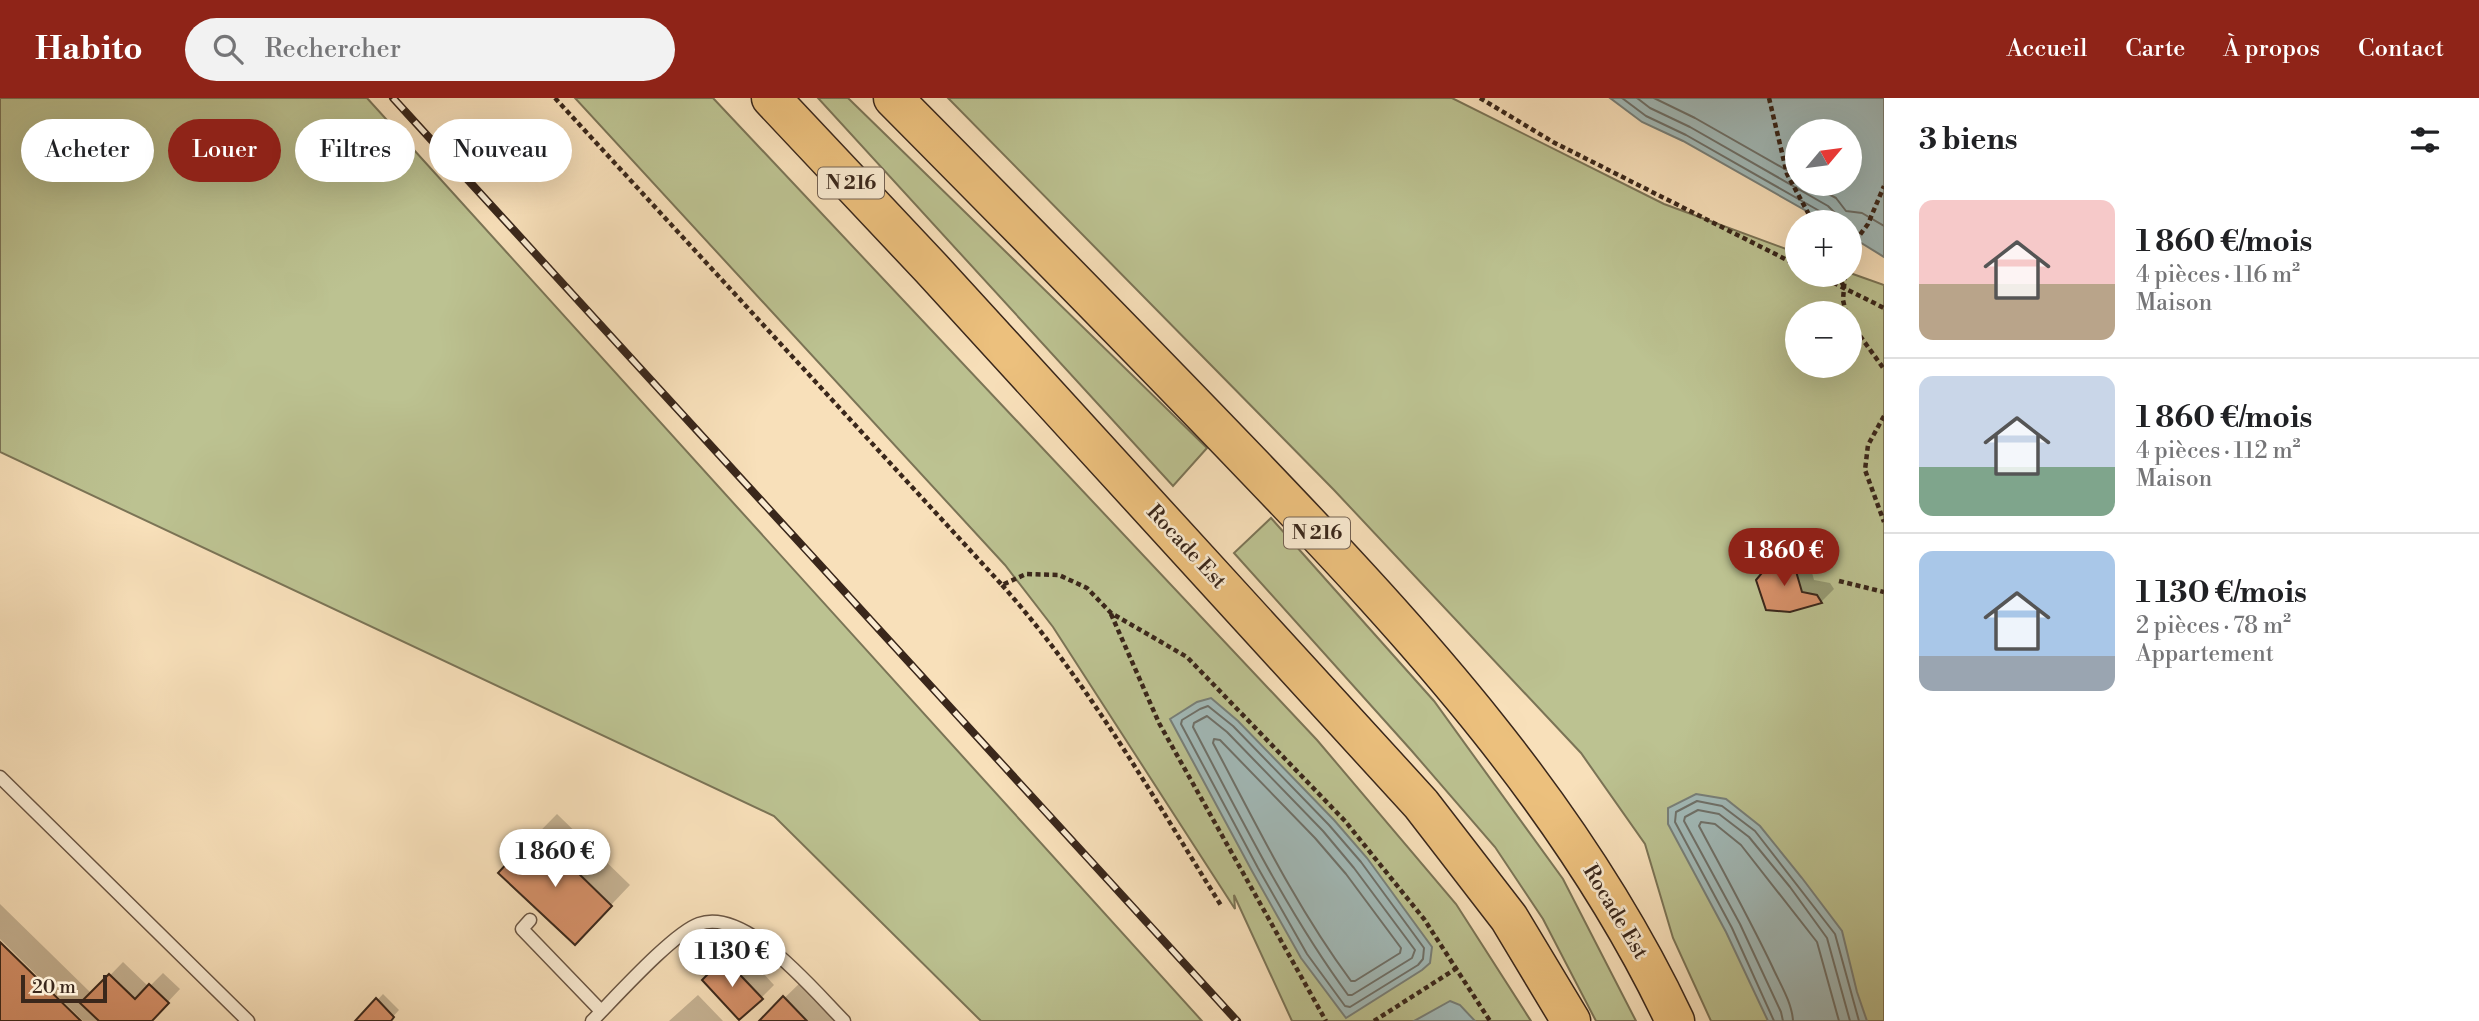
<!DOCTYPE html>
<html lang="fr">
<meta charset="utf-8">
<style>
:root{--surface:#fff;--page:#f2f2f2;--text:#202124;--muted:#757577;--line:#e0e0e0;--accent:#8f2418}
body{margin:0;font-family:"Libre Bodoni",serif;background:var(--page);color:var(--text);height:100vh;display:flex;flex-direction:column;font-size:26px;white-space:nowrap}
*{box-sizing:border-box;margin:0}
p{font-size:23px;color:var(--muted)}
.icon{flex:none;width:38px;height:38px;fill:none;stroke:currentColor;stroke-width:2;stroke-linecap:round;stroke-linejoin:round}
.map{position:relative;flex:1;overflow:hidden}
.drawer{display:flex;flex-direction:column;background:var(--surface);width:595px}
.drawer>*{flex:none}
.guide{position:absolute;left:21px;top:21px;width:665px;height:63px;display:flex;gap:14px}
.needle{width:46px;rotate:61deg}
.fabs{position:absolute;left:1785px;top:21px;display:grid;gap:14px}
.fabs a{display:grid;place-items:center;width:77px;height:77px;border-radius:50%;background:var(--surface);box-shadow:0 7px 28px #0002;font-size:35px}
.scale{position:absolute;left:21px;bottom:18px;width:86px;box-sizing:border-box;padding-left:7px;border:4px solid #3a271b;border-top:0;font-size:19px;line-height:24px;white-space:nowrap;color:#3a271b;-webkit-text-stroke:5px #faebd2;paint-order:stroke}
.price{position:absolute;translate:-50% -60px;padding:0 16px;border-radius:24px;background:#fff;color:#222;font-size:23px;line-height:46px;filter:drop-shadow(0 2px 4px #0008)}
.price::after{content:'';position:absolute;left:50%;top:42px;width:21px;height:16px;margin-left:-10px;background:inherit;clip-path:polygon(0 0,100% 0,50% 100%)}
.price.selected{background:var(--accent);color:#fff}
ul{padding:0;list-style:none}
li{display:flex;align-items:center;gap:21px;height:175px;padding:0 35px}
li+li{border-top:2px solid var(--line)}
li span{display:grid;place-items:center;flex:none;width:196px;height:140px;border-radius:14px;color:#555}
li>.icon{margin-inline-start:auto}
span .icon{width:84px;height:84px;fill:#fffc;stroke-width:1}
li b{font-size:30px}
h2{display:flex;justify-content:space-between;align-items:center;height:84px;padding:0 35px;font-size:30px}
.pill{padding:0 24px;border-radius:32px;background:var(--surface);box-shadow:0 7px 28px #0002;font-size:24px;line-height:63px}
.pill.selected{background:var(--accent);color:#fff}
header{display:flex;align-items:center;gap:42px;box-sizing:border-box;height:98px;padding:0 35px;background:var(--accent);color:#fff}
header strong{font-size:33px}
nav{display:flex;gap:38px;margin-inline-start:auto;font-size:24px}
.search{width:490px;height:63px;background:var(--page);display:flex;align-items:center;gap:18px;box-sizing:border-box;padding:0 24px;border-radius:38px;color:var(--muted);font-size:26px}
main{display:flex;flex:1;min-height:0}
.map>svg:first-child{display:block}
.green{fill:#bcc291;stroke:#7b7456;stroke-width:2;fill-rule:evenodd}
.water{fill:#a2bbba;stroke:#78807a;stroke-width:2;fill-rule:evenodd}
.shadow{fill:#0003}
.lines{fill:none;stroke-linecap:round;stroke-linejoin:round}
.shore{stroke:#6e716a;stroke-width:2}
.building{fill:#d7916a;stroke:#3a271b;stroke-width:2}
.lane-casing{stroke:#6a5543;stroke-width:15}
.highway-casing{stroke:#3a271b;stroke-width:41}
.path{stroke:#3a271b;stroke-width:4.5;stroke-dasharray:5 3.5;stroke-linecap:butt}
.lane{stroke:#faebd2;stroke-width:12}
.highway{stroke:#ecc07d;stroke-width:38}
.rail-casing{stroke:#3a271b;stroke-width:8}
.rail{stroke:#faebd2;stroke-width:5;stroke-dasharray:16;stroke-linecap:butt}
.labels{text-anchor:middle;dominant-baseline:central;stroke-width:5;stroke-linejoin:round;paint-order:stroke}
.shield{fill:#faebd2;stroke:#746252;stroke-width:2}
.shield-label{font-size:19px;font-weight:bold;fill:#3a271b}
.street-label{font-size:21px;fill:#3a271b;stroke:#faebd2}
</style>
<header>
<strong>Habito</strong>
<div class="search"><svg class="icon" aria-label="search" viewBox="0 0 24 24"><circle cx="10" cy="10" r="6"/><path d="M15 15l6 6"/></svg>Rechercher</div>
<nav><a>Accueil</a><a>Carte</a><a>À propos</a><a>Contact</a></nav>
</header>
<main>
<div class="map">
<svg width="1884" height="923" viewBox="0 0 1884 923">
<rect width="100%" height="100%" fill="#f8e0ba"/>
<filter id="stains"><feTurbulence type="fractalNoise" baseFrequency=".00286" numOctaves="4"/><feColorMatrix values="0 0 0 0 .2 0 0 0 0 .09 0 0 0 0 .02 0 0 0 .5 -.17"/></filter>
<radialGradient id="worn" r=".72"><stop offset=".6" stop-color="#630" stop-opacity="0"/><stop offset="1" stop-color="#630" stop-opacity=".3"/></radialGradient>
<path class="green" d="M0,0H367L1202,923H981L774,718L0,354Z
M575,0H713L1317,642L1456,806L1531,923H1292L1234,797L1235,811L1053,529L1005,467Z
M818,0H848L1207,350L1173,388Z
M948,0H1452L1664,106L1797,155V177H1850V175L1884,187V923H1711L1673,840L1645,746L1581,655L1334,392ZM1797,215H1850V268H1797Z
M1271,420L1434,603L1563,781L1636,923H1596L1543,821L1495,749L1411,652L1234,455Z"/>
<path class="water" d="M1610,0H1884V159L1850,138V124H1826L1683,43L1642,24ZM1850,33V86H1797V33Z
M1211,600L1238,623L1334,722L1367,760L1432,849L1430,865L1422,872L1346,920L1301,860L1252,773L1170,621L1197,604Z
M1696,696L1726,701L1760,728L1802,780L1842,833L1857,894L1867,923H1768L1726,834L1668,726V710Z
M1450,903L1460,907L1475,923H1414Z"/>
<path class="shadow" d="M1804,445L1814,482L1830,485L1834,491L1821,504L1790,512L1767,471L1781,457Z
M557,716L630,787L594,825L500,774Z
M0,806L92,896L123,864L149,889L163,875L180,891L150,923H83L0,841Z
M738,848L774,887L761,900L704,882Z
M804,881L845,923H761L768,916Z
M383,896L399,912L389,923H358Z
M698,897L723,923H669Z"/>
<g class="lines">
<path class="shore" d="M1622,0L1646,18L1686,37L1823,115L1827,124
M1637,0L1650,10L1690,29L1828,108L1835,115L1836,124
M1654,0L1695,20L1797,78
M1810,86L1836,100L1846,113L1862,115L1884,128
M1208,608L1233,628L1329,727L1361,764L1424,850L1423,861L1418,867L1350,909L1345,908L1307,856L1258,770L1181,626L1182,622L1200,611Z
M1207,618L1227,634L1323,733L1354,770L1415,852L1412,860L1352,897H1348C1287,814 1241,720 1193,629L1194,625Z
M1214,641L1220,642L1315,740L1346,776L1401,850L1400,855L1355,883H1351C1296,809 1256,726 1213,645Z
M1774,923L1732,830L1675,724L1676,714L1697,703L1722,708L1755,733L1835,836L1859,923
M1783,923L1781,914L1740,826L1684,723L1685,719L1698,712L1719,716L1749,739L1790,789L1827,840L1850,923
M1793,923C1792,904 1779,884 1772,868C1749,820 1724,775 1699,728L1701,724L1715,726L1741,747L1817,844L1839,923"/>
</g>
<path class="building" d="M1791,456L1802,494L1817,497L1822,505L1790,514L1766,512L1756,482L1766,470Z
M536,734L612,808L575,847L498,775Z
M0,844L81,923H0Z
M724,860L763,901L739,922L702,882Z
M109,876L135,901L149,886L169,905L152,923H99L80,905Z
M783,898L807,923H759Z
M376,900L394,919L391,923H355Z"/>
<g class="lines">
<defs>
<path id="lane" d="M0,679L248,923
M530,822L522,831L601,913
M592,923C614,901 673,835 699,826C746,809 814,893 844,923"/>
<path id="highway" d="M771,0L931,170L1421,706L1509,820L1571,923
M893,0C1015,123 1136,246 1256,371C1417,539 1575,711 1675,923"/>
</defs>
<use href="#lane" class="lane-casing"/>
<use href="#highway" class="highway-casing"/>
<path class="path" d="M555,0L1002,487L1026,476L1059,477L1087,490L1111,515L1187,559L1345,723L1424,821L1490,923
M1480,0L1553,44L1797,167
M1769,0L1787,76L1813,124
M1850,150L1868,126L1884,88
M1818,177L1884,210
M1838,177L1844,189
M1845,177L1843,202L1846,215
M1850,224L1884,271
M1884,318L1868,347L1865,372L1884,424
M1839,483L1884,494
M1002,487C1089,585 1153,699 1222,809
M1111,516L1159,625L1326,923
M1374,923L1457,870"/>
<use href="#lane" class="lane"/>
<use href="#highway" class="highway"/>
<defs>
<path id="rail" d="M393,0L1237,923"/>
</defs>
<use href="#rail" class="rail-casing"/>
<use href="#rail" class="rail"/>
</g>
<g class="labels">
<g class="shield">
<rect x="818" y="69.5" width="66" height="31" rx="5"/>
<rect x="1284" y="419.5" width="66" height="31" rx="5"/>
</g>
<g class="shield-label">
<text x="851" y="85">N 216</text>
<text x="1317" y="435">N 216</text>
</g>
<g class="street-label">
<text transform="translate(1186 449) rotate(47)">Rocade Est</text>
<text transform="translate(1615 814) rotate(59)">Rocade Est</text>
</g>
</g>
<rect width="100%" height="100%" filter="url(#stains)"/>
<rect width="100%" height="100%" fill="url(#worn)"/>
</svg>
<div class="fabs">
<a><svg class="needle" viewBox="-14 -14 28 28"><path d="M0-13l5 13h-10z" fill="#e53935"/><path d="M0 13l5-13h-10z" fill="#757577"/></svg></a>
<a>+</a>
<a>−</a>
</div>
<div class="scale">20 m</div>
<b class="price selected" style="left:1784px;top:490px">1 860 €</b>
<b class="price" style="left:555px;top:791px">1 860 €</b>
<b class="price" style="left:732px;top:891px">1 130 €</b>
<div class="guide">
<a class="pill">Acheter</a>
<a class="pill selected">Louer</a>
<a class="pill">Filtres</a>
<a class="pill">Nouveau</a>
</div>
</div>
<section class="drawer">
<h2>3 biens<svg class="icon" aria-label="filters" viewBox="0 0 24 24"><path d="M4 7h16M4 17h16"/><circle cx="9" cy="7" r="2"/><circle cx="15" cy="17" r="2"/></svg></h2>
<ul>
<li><span style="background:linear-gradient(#f6c9c9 60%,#b9a48a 0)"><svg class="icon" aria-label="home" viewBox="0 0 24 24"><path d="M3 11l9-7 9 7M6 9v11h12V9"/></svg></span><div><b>1 860 €/mois</b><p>4 pièces · 116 m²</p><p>Maison</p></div></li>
<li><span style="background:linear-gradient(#c9d6e8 65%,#7fa58c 0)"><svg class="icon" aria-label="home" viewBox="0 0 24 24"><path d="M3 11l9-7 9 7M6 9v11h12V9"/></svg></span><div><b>1 860 €/mois</b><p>4 pièces · 112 m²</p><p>Maison</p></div></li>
<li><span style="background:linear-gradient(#a9c7e8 75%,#9aa5b1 0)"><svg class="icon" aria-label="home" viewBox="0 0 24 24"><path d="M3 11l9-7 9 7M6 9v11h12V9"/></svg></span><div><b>1 130 €/mois</b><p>2 pièces · 78 m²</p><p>Appartement</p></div></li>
</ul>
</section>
</main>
